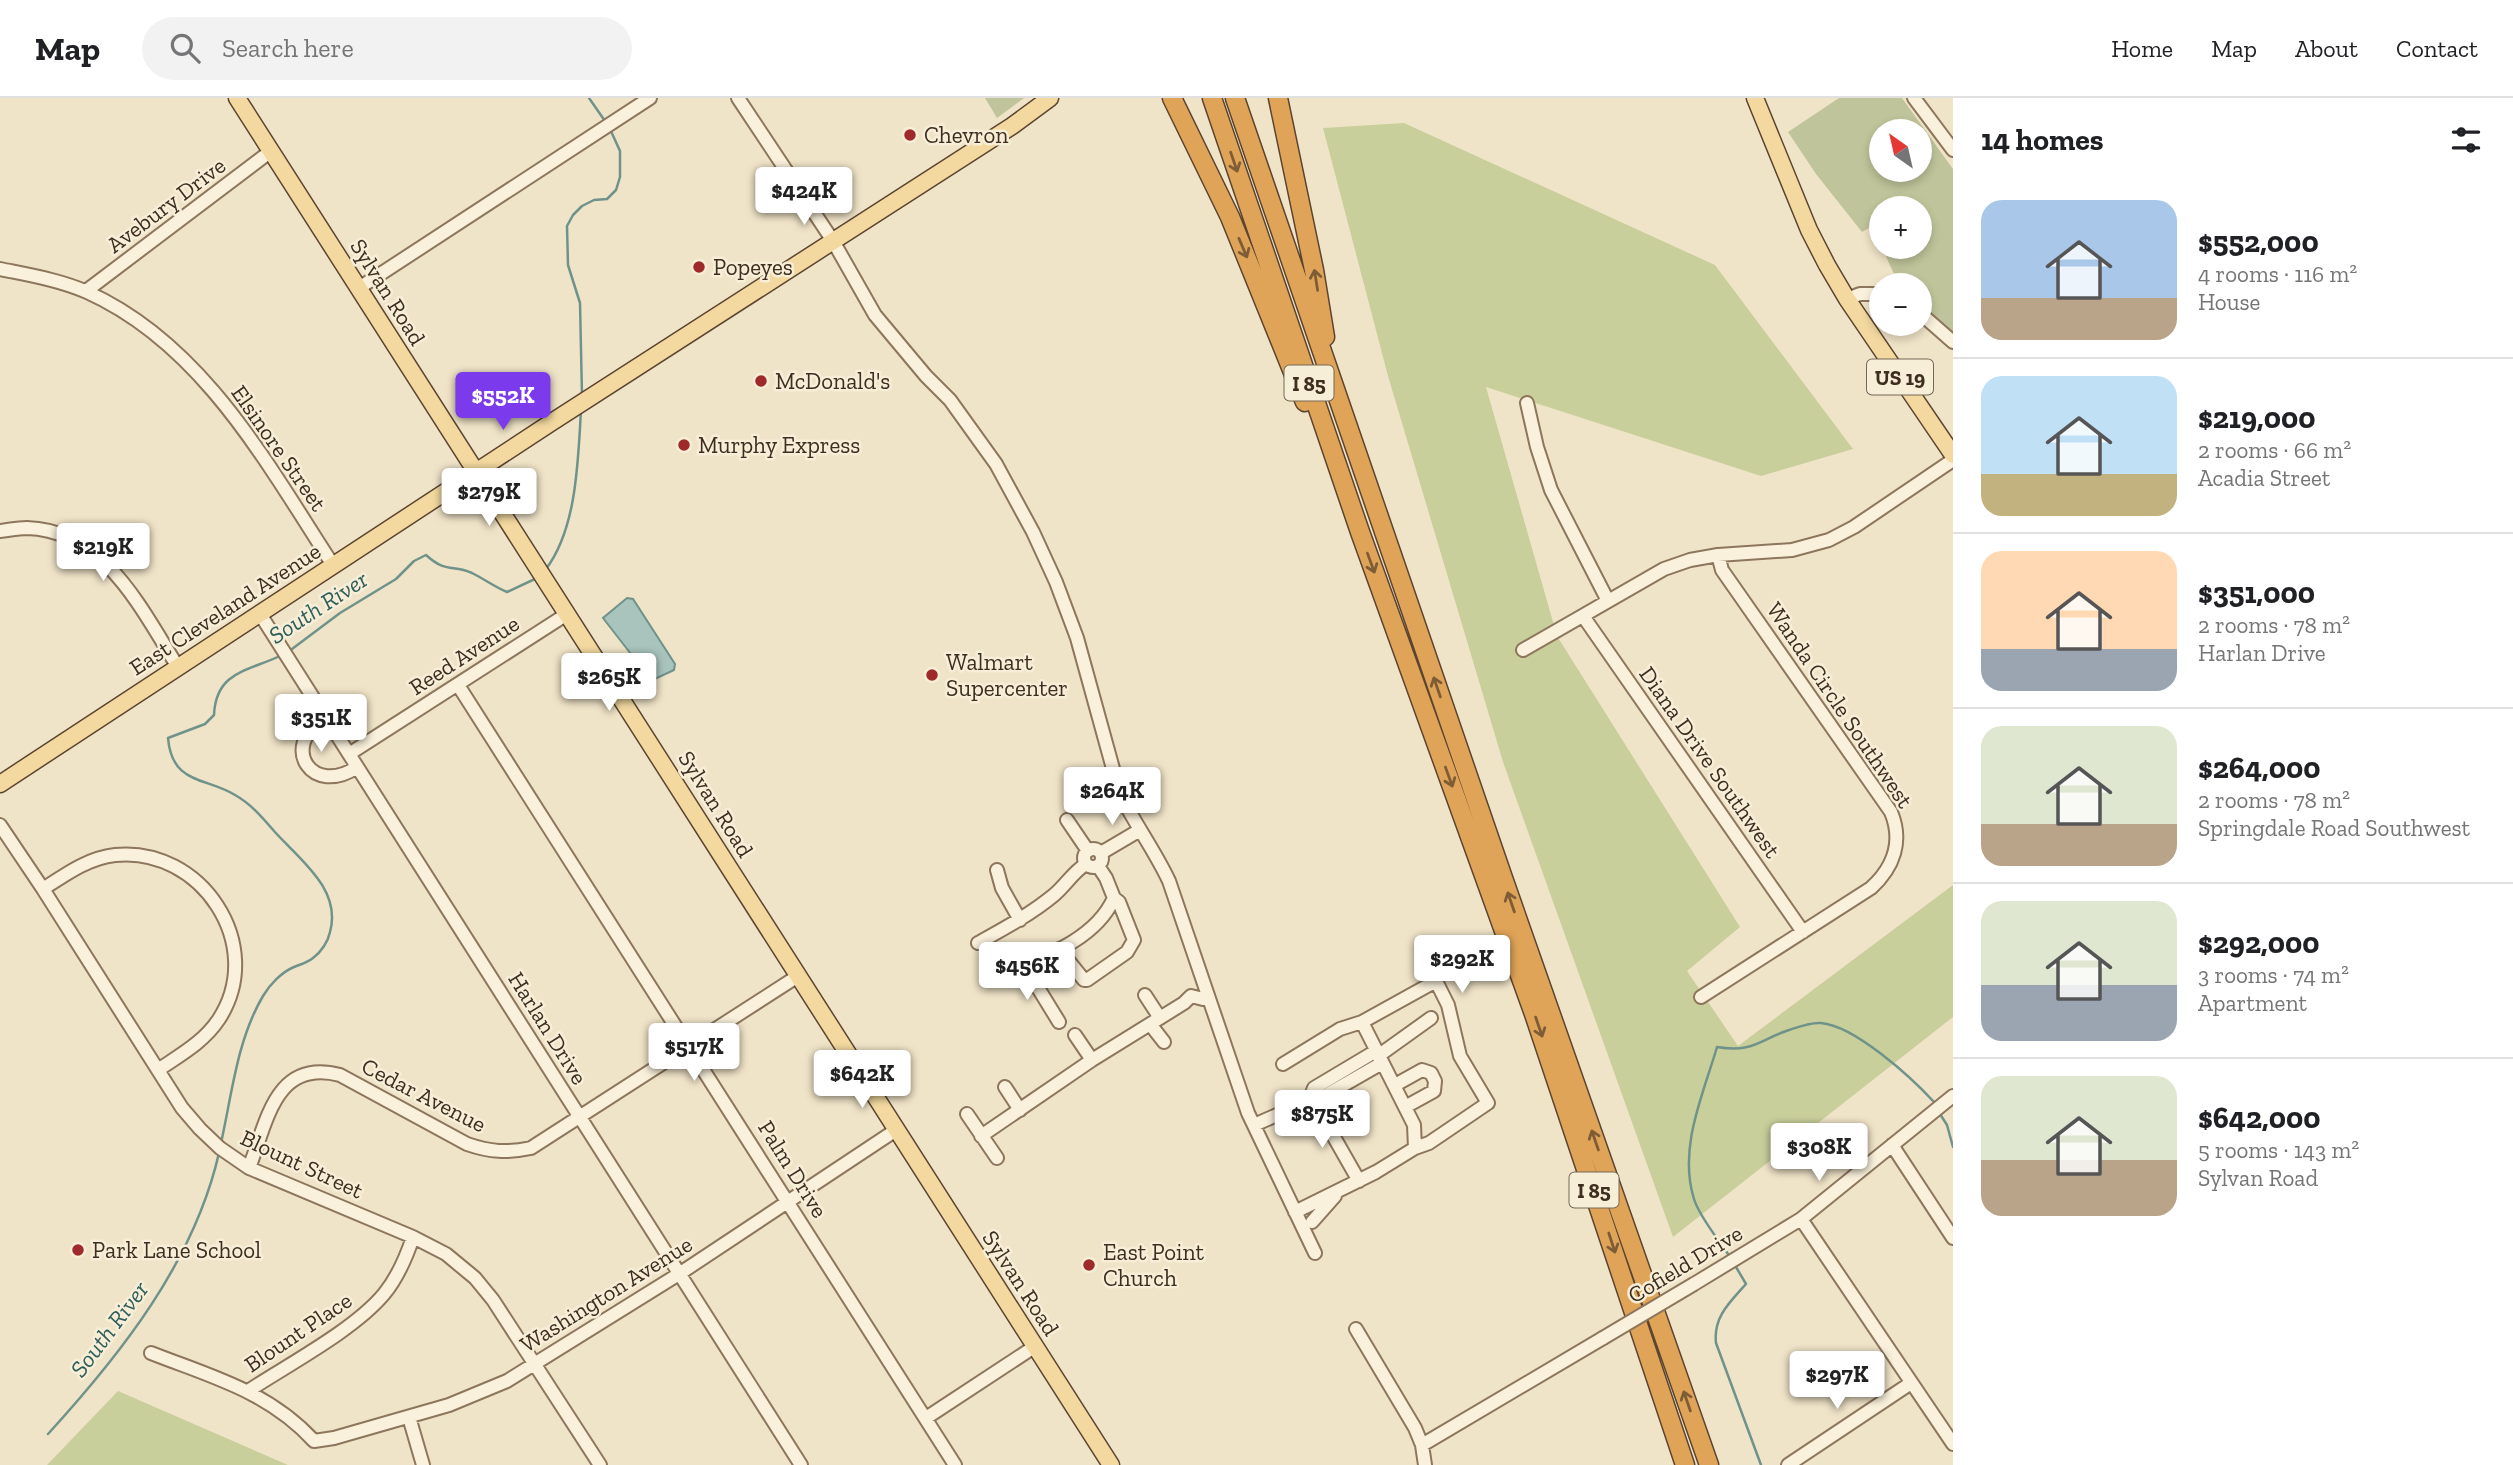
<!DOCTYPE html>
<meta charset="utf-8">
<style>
:root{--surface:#fff;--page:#f2f2f2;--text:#202124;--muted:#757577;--line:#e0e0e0;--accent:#7c3aed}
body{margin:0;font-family:"Zilla Slab",serif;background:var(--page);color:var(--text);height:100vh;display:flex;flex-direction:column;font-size:26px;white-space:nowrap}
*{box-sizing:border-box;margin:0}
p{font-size:23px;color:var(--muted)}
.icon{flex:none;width:38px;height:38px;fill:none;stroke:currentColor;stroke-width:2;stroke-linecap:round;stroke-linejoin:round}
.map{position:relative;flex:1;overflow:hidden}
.details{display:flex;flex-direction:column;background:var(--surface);width:560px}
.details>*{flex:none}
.needle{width:46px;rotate:326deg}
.controls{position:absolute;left:1869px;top:21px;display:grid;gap:14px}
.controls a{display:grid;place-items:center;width:63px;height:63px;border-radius:50%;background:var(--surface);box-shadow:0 4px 10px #0003;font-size:35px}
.price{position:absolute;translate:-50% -60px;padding:0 16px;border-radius:7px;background:#fff;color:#222;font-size:23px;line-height:46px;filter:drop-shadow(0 2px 4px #0008)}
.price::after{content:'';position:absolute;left:50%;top:42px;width:21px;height:16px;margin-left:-10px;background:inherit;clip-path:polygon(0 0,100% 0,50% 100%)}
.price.current{background:var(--accent);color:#fff}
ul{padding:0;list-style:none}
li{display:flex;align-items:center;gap:21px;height:175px;padding:0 28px}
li+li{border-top:2px solid var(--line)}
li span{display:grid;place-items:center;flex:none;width:196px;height:140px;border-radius:21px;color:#555}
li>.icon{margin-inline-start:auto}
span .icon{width:84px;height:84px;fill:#fffc;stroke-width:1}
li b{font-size:30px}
h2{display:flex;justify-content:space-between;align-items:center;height:84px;padding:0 28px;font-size:30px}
header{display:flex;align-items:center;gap:42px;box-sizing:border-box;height:98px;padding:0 35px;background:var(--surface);border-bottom:2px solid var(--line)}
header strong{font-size:33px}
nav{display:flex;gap:38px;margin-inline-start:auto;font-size:24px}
.search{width:490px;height:63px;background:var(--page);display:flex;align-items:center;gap:18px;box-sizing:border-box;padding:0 24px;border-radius:38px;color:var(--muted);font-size:26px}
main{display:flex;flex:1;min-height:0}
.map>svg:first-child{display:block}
.green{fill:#c9cf9b}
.cemetery{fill:#bfc49a;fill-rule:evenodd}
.water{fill:#a9c4bc;stroke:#6f938a;stroke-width:2}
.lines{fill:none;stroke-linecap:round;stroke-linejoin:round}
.stream{stroke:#6f938a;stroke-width:2.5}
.minor-casing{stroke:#8d765c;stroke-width:16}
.major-casing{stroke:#5b4430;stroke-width:19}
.highway-casing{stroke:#5b4430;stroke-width:21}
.minor{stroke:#faf1dc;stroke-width:12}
.major{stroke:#f3d9a0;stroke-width:16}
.highway{stroke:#e0a458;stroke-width:18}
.minor-bridge-casing{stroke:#8d765c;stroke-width:16;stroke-linecap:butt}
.minor-bridge{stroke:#faf1dc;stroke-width:12}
.oneway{stroke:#7e5d36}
.poi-dot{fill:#9e2a2b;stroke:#f7eed8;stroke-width:2.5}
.labels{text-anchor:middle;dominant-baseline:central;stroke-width:5;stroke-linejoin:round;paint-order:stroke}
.shield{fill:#f7eed8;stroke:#756857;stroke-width:2}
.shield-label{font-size:21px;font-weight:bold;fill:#3d2e20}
.poi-label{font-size:23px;fill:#3d2e20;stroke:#f7eed8;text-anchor:start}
.street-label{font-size:23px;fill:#3d2e20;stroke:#f7eed8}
.water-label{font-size:24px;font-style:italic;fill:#2f5d5a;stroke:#f7eed8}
</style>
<header>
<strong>Map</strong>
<div class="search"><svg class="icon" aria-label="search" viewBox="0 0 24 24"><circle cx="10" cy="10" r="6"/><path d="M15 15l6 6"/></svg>Search here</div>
<nav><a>Home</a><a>Map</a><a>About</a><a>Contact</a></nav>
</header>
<main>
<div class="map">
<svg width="1953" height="1367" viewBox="0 0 1953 1367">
<rect width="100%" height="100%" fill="#f0e4c8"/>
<path class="green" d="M1404,25L1715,167L1853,351L1761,378L1486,289L1557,538L1740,829L1687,873L1738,948L1953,787V919L1673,1139L1503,664L1388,278L1323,30Z
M118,1293L288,1367H47Z"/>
<path class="cemetery" d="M985,0H1024L997,20Z
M1839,0H1902L1953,71V237L1920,208V187H1899L1884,154L1869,130L1862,134L1816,76L1788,34ZM1881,33H1920V72H1881ZM1881,110H1920V149H1881Z"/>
<path class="water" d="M627,500L633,501L675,566L674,572L655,581L648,578L603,520Z"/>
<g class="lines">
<path class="stream" d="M589,0L605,23
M582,298L580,205L568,167L567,128L573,117L582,108L594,102L607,101L616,92L620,79V53L610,31
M546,471C577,430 578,362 581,312
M288,554L340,515L396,481L414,463L426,457C447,476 452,466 472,475C484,481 495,489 507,494L537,480
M1940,1016L1947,1027L1953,1049
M221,1045C232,996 237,942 263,898C270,886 282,874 294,869C301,866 307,865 313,860C321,854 328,844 330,834C342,791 299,761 274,733C262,719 251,706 235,697C206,679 172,687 168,640L205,626L214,617C216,572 250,573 282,557
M1728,1156C1718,1141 1699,1118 1694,1101C1678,1050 1703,997 1717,949C1753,955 1759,942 1789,932C1798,929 1811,924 1821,925C1855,928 1911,979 1934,1004
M1736,1169L1746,1186C1730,1204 1713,1219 1716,1245L1761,1367
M48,1336C121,1256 194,1164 219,1055"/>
<defs>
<path id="minor" d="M738,0L833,143L875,217L926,278L950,302L996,366L1033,434L1056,484L1077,540L1120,696C1135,726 1155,753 1169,783L1248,1015L1315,1155
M1914,0L1953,52
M0,171C29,177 60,182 87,194C203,246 267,366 333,467
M359,190L650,0
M86,193L271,53
M1847,201L1860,196H1881
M1920,215L1953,244
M1527,305L1537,349L1551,392L1608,503
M0,433C9,432 18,430 27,430C105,432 142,513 178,569
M260,516L801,1367
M1583,518L1803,834
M1523,552L1664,471L1690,462L1718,457L1792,452L1829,442L1854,429L1953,362
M458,587L955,1367
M325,618C278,650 313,699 357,669
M349,656L567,516
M1067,722L1088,753
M0,727L43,791L182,1010L200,1031L220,1050L249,1070L413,1139L446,1156L475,1180L493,1202L600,1367
M1084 760a9 9 0 1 1 18 0a9 9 0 1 1-18 0Z
M1101,755L1140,732
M997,772L1002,790L1020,822
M43,791C66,776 88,760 115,757C201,748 267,847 219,921C204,944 180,957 158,972
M978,845C1005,830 1031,816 1054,797C1066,787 1073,774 1086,766
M1059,851L1084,882H1087L1127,854L1134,842L1119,804L1114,800
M1024,867L1059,924
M1000,877C1041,860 1095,843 1114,800L1106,780L1098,768
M1145,897L1160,920
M1701,899L1871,790C1894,769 1903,743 1891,714L1722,472L1718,457
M1150,926L1164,944
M1075,937L1092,962
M1378,958L1431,920
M1283,966L1340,931L1362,924L1436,883L1448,907L1460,958L1488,1005L1429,1045L1415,1050
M1395,987L1422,972L1431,975L1435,983L1434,993L1405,1009
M1005,989L1020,1012
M1309,1003L1314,990L1376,953
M1314,1004L1359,1083
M967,1016L997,1060
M1254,1027L1309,1003L1314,1004L1382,965
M981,1038L1092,962L1184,905L1191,898L1203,901
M1892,1047L1953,1140
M249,1070C267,1024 275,960 340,977L467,1046C490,1054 507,1055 531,1050L798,878
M1295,1114L1376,1074L1415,1050L1414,1027L1362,924
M1801,1121L1953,1346
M1312,1124L1335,1098
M1694,1186L1801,1121L1953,998
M1356,1231L1415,1330L1422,1347L1425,1367
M151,1255C212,1279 268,1293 314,1343L334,1340L449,1307L507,1283L679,1176L896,1032
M248,1293C289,1266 354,1232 384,1196C398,1179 406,1160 413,1139
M409,1319L423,1367
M926,1320L1034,1249
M1422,1347L1603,1240
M1788,1367L1911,1285"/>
<path id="major" d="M237,0L1111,1367
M1755,0L1809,132L1827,167L1847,201L1953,357
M0,686L552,324L1012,28L1050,0"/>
<path id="highway" d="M1172,0L1230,119L1305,304
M1212,0L1360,434L1534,916L1685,1367
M1235,0L1503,780L1709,1367
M1278,0L1314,172L1325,239"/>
</defs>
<use href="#minor" class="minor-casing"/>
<use href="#major" class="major-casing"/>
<use href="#highway" class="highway-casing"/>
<use href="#minor" class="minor"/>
<use href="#major" class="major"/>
<use href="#highway" class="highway"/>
<defs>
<path id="minor-bridge" d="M1603,1240L1694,1186"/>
</defs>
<use href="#minor-bridge" class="minor-bridge-casing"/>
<use href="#minor-bridge" class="minor-bridge"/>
</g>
<defs><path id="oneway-shaft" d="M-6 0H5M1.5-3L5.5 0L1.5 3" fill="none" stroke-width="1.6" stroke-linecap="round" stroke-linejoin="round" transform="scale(1.75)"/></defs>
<g class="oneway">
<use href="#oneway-shaft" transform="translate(1234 64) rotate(71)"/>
<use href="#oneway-shaft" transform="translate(1243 150) rotate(67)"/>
<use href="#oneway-shaft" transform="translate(1316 182) rotate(-99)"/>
<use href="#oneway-shaft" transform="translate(1371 465) rotate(70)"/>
<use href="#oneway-shaft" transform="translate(1437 589) rotate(-109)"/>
<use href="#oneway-shaft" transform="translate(1449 679) rotate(70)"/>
<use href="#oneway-shaft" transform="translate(1511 804) rotate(-109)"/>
<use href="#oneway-shaft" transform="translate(1539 929) rotate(71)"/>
<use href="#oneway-shaft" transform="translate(1595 1042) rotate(-109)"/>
<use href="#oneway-shaft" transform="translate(1612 1145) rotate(72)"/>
<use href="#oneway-shaft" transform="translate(1687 1303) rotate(-109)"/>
</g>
<g class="poi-dot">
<circle cx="910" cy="37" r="7"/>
<circle cx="699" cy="169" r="7"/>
<circle cx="761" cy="283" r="7"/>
<circle cx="684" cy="347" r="7"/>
<circle cx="932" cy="577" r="7"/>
<circle cx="78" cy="1152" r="7"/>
<circle cx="1089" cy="1167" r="7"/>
</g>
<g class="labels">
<g class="shield">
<rect x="1867" y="261.5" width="66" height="35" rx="5"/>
<rect x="1284.5" y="267.5" width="49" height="35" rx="5"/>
<rect x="1569.5" y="1074.5" width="49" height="35" rx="5"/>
</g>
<g class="shield-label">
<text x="1900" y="279">US 19</text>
<text x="1309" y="285">I 85</text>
<text x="1594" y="1092">I 85</text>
</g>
<g class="poi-label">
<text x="924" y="37">Chevron</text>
<text x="713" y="169">Popeyes</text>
<text x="775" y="283">McDonald's</text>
<text x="698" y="347">Murphy Express</text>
<text x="946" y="564">Walmart<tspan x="946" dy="26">Supercenter</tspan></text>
<text x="92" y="1152">Park Lane School</text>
<text x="1103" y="1154">East Point<tspan x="1103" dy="26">Church</tspan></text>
</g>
<g class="street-label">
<text transform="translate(166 107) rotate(-37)">Avebury Drive</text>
<text transform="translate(388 194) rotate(58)">Sylvan Road</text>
<text transform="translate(279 350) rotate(55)">Elsinore Street</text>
<text transform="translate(225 511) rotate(-33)">East Cleveland Avenue</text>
<text transform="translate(464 557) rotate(-33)">Reed Avenue</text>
<text transform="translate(1840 607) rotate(56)">Wanda Circle Southwest</text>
<text transform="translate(1710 664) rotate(55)">Diana Drive Southwest</text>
<text transform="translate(716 706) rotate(58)">Sylvan Road</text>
<text transform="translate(548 930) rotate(58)">Harlan Drive</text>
<text transform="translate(424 997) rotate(27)">Cedar Avenue</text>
<text transform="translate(302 1066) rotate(25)">Blount Street</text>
<text transform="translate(793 1071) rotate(58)">Palm Drive</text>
<text transform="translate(1685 1166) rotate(-31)">Cofield Drive</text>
<text transform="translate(1021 1185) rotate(57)">Sylvan Road</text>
<text transform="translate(606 1196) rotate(-32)">Washington Avenue</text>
<text transform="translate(298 1234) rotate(-34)">Blount Place</text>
</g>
<g class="water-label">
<text transform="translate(318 509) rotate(-33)">South River</text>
<text transform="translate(109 1231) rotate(-53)">South River</text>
</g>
</g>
</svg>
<div class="controls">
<a><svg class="needle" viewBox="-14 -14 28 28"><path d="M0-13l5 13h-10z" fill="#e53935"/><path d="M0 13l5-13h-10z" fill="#757577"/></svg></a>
<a>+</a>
<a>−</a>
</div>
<b class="price" style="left:804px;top:129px">$424K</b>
<b class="price current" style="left:503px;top:334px">$552K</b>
<b class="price" style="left:489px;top:430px">$279K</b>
<b class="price" style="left:103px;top:485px">$219K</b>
<b class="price" style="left:609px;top:615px">$265K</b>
<b class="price" style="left:321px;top:656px">$351K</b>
<b class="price" style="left:1112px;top:729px">$264K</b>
<b class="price" style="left:1462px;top:897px">$292K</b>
<b class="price" style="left:1027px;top:904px">$456K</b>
<b class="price" style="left:694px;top:985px">$517K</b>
<b class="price" style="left:862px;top:1012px">$642K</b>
<b class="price" style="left:1322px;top:1052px">$875K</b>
<b class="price" style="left:1819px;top:1085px">$308K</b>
<b class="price" style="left:1837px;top:1313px">$297K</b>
</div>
<section class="details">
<h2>14 homes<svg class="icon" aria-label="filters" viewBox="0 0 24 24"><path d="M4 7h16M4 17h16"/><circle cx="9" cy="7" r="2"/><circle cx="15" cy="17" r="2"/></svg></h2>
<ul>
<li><span style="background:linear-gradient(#a9c7e8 70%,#b9a48a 0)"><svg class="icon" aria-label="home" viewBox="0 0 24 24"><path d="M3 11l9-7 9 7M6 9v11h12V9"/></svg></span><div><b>$552,000</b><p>4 rooms · 116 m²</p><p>House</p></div></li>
<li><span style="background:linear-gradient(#bfe0f5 70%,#c2b280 0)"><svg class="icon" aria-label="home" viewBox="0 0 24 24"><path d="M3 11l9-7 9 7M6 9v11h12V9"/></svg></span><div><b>$219,000</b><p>2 rooms · 66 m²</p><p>Acadia Street</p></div></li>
<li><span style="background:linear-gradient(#ffd9b3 70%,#9aa5b1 0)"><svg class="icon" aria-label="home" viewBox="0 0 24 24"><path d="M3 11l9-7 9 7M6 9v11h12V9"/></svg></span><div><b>$351,000</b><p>2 rooms · 78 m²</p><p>Harlan Drive</p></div></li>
<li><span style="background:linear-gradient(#dfe7d0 70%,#b9a48a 0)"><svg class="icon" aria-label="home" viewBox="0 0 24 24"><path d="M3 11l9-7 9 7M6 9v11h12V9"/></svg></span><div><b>$264,000</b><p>2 rooms · 78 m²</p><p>Springdale Road Southwest</p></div></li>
<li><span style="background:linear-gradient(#dfe7d0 60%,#9aa5b1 0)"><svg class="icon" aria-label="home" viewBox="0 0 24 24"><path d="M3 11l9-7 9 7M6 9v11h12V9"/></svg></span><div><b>$292,000</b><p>3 rooms · 74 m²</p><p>Apartment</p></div></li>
<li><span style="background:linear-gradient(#dfe7d0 60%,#b9a48a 0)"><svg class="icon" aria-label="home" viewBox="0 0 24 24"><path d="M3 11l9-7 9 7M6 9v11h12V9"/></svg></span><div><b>$642,000</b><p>5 rooms · 143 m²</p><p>Sylvan Road</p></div></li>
</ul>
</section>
</main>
